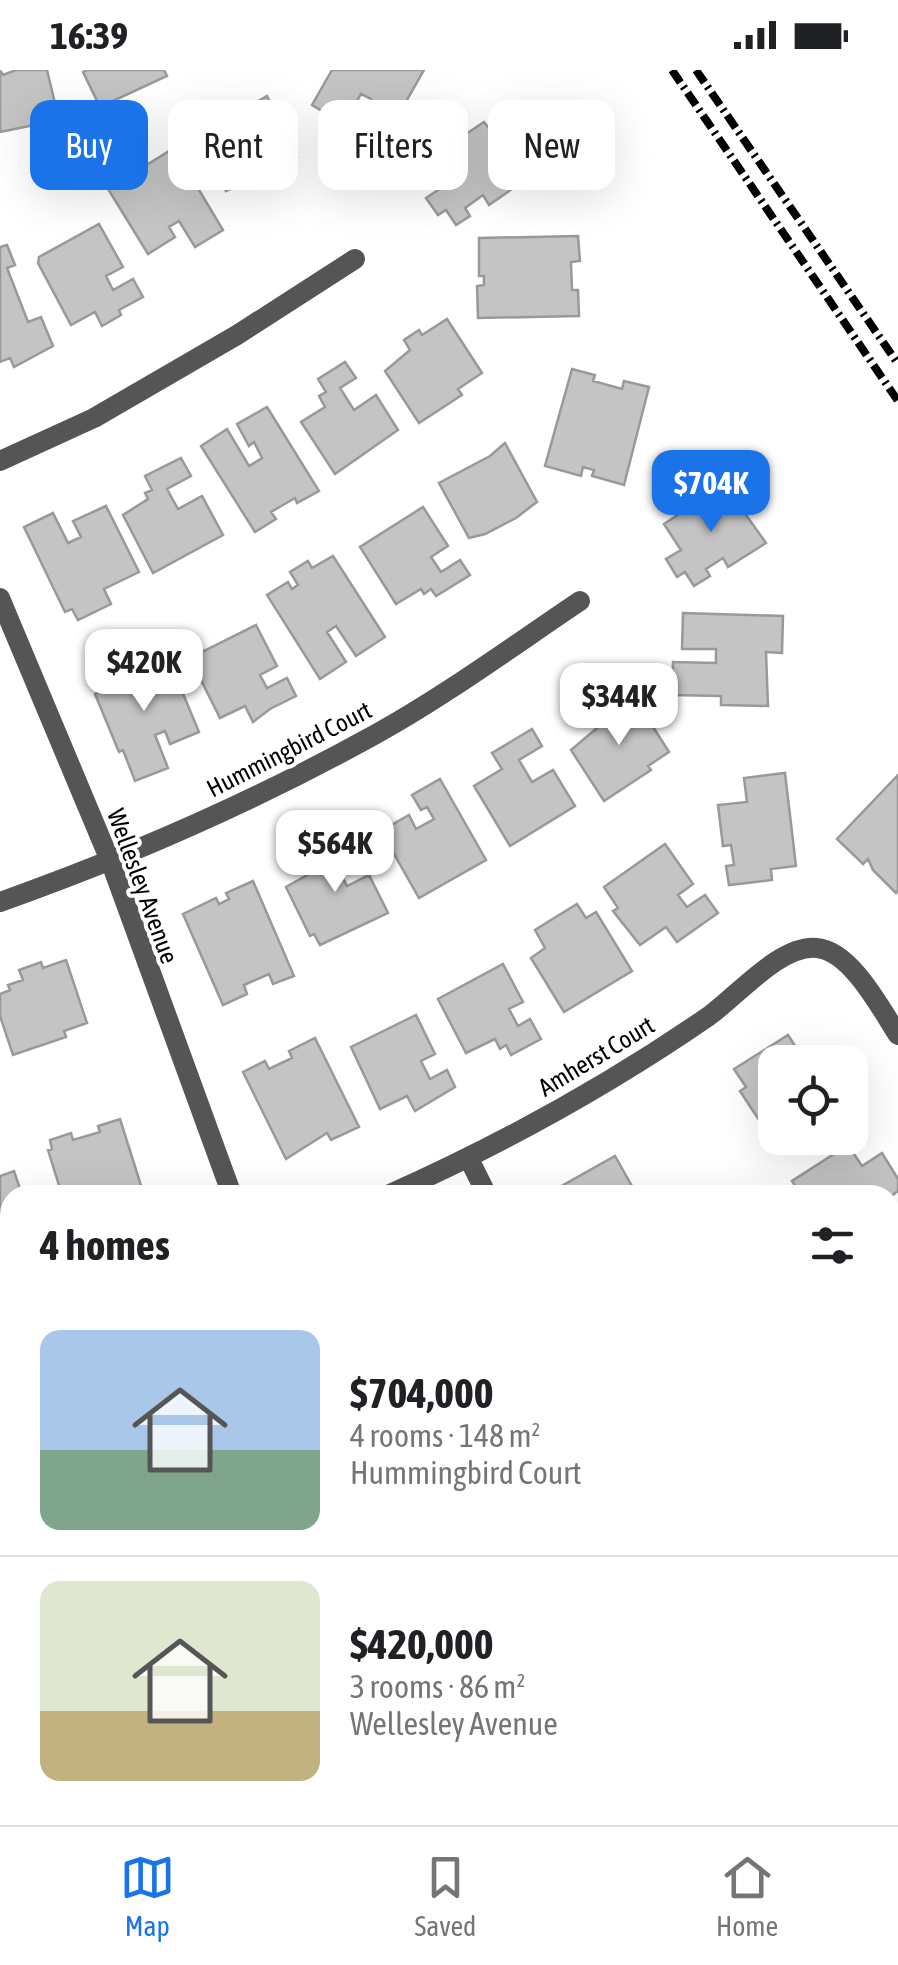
<!DOCTYPE html>
<meta charset="utf-8">
<style>
:root{--surface:#fff;--page:#f2f2f2;--text:#202124;--muted:#757577;--line:#e0e0e0;--accent:#1a73e8}
body{margin:0;font-family:"Asap Condensed",sans-serif;background:var(--page);color:var(--text);height:100vh;display:flex;flex-direction:column;font-size:38px;white-space:nowrap}
*{box-sizing:border-box;margin:0}
p{font-size:32px;color:var(--muted)}
.icon{flex:none;width:55px;height:55px;fill:none;stroke:currentColor;stroke-width:2;stroke-linecap:round;stroke-linejoin:round}
.map{position:relative;flex:1;overflow:hidden}
.drawer{position:absolute;left:0px;top:1115px;width:900px;height:640px;display:flex;flex-direction:column;background:var(--surface);border-radius:30px 30px 0 0;box-shadow:0 10px 40px #0002}
.drawer>*{flex:none}
.hud{position:absolute;left:30px;top:30px;width:840px;height:90px;display:flex;gap:20px}
.controls{position:absolute;left:758px;top:975px;display:grid;gap:20px}
.controls a{display:grid;place-items:center;width:110px;height:110px;border-radius:20px;background:var(--surface);box-shadow:0 10px 40px #0002;font-size:50px}
.price{position:absolute;translate:-50% -85px;padding:0 22px;border-radius:20px;background:#fff;color:#222;font-size:32px;line-height:65px;filter:drop-shadow(0 2px 5px #0008)}
.price::after{content:'';position:absolute;left:50%;top:60px;width:30px;height:22px;margin-left:-15px;background:inherit;clip-path:polygon(0 0,100% 0,50% 100%)}
.price.active{background:var(--accent);color:#fff}
ul{padding:0;list-style:none}
li{display:flex;align-items:center;gap:30px;height:250px;padding:0 40px}
li+li{border-top:2px solid var(--line)}
li span{display:grid;place-items:center;flex:none;width:280px;height:200px;border-radius:20px;color:#555}
li>.icon{margin-inline-start:auto}
span .icon{width:120px;height:120px;fill:#fffc;stroke-width:1}
li b{font-size:42px}
h2{display:flex;justify-content:space-between;align-items:center;height:120px;padding:0 40px;font-size:42px}
.tag{padding:0 35px;border-radius:20px;background:var(--surface);box-shadow:0 10px 40px #0002;font-size:35px;line-height:90px}
.tag.active{background:var(--accent);color:#fff}
.status{display:flex;justify-content:space-between;align-items:center;height:70px;padding:0 50px;background:var(--surface);direction:ltr}
.status svg{height:28px;fill:currentColor}
.tab-bar{display:flex;justify-content:space-around;align-items:center;height:140px;border-top:2px solid var(--line);background:var(--surface);font-size:28px;color:var(--muted)}
.tab-bar a{display:grid;justify-items:center;gap:5px}
.tab-bar .active{color:var(--accent)}
.map>svg:first-child{display:block}
.building{fill:#c4c4c4;stroke:#999;stroke-width:2.5}
.lines{fill:none;stroke-linecap:round;stroke-linejoin:round}
.street{stroke:#555;stroke-width:20}
.secondary{stroke:#222;stroke-width:20}
.rail{stroke:#000;stroke-width:8;stroke-dasharray:15 5 2.5 5;stroke-linecap:butt}
.labels{text-anchor:middle;dominant-baseline:central;stroke-width:8;stroke-linejoin:round;paint-order:stroke}
.street-label{font-size:25px;fill:#000;stroke:#fff}
</style>
<div class="status"><b>16:39</b><svg viewBox="0 0 49 12"><path d="M0 12V9h3v3zM5 12V6h3v6zM10 12V3h3v9zM15 12V0h3v12zM26 1h20v11H26zM47 4h2v5h-2z"/></svg></div>
<div class="map">
<svg width="898" height="1755" viewBox="0 0 898 1755">
<rect width="100%" height="100%" fill="#fff"/>
<path class="building" d="M0,0L3,5L16,0H47L59,50L0,62Z
M87,0H164L167,6L100,37L83,2Z
M332,0H424L399,44L410,51L393,80L353,60L371,29L361,24L344,54L312,35Z
M267,26L297,87L226,121L199,65Z
M484,52L528,108L489,135L483,125L465,138L470,146L456,155L446,140L438,145L426,128L441,118L423,93Z
M174,78L223,160L195,177L179,151L169,157L175,167L148,184L108,119Z
M99,154L123,197L106,206L113,220L133,209L143,227L119,240L121,245L102,256L95,242L71,255L38,193L39,187Z
M578,166L580,191L571,192L572,220H578L579,246L478,248L477,216L484,215V206H479V168Z
M7,175L15,195L7,198L28,252L41,247L53,276L14,297L10,288L0,292V177Z
M447,249L482,303L458,319L462,325L419,353L385,301L410,280L404,270L419,260L422,265Z
M345,292L356,308L340,318L354,340L376,325L398,360L335,404L301,352L325,337L319,326L326,322L318,309Z
M572,299L595,305L593,311L622,319L624,311L649,317L624,415L592,406L594,400L583,397L581,406L545,396Z
M267,337L319,421L297,433L295,428L271,442L276,449L255,462L201,376L227,359L249,396L262,388L254,372L249,376L237,354Z
M505,373L537,432L516,448L485,464L469,468L439,413L490,386Z
M181,388L191,406L167,419L178,439L202,426L223,465L153,503L123,445L148,429L145,423L152,420L145,406Z
M724,414L766,473L728,497L723,488L706,499L710,506L694,516L685,502L677,507L666,489L681,480L664,454Z
M106,436L139,502L104,519L111,534L78,550L72,539L65,542L24,457L53,443L68,473L81,467L73,451Z
M423,437L448,476L431,487L441,502L460,490L470,505L436,526L431,519L424,524L421,519L396,534L360,477Z
M333,486L385,567L356,586L336,556L327,562L346,592L320,609L267,525L288,512L292,519L298,515L290,502L308,491L312,498Z
M683,543L783,546L782,583L766,582L768,636L721,635V626L672,625L673,592L716,593V579H682Z
M256,555L277,596L260,605L267,618L287,608L296,626L270,639L253,652L245,636L220,648L190,588Z
M169,590L199,662L170,674L165,661L155,665L168,698L135,711L123,680L119,682L95,624L101,621L94,605L127,591L132,606Z
M634,627L669,682L648,696L651,700L604,731L571,680L597,658L591,649Z
M532,659L542,676L519,690L532,712L553,700L575,736L510,776L474,716L502,699L492,683Z
M785,703L796,796L771,799L772,810L729,815L726,796L734,795L731,775L723,776L718,735L747,732L744,708Z
M898,705V820L896,823L873,800L868,789L863,794L837,769Z
M440,709L486,790L419,828L381,761L409,745L416,759L434,749L427,737L421,740L412,725Z
M352,762L360,780L335,792L347,816L369,805L388,843L320,875L314,864L310,866L286,817L316,800L308,784Z
M665,774L693,814L678,825L687,837L705,825L718,843L677,872L666,857L640,875L613,841L618,838L604,817Z
M253,811L294,906L273,914L269,904L244,915L247,924L223,935L183,844L216,828L219,834L229,829L226,823Z
M577,834L586,848L596,842L632,901L564,942L531,888L545,878L535,860Z
M66,890L87,953L64,961L66,967L13,985L0,946V924L10,920L8,915L23,910L19,900L41,892L43,898Z
M503,894L523,932L509,939L518,956L530,949L541,969L511,985L506,975L500,979L495,969L466,983L438,929Z
M416,945L435,984L421,991L430,1009L447,1000L455,1017L415,1041L407,1026L380,1039L351,977Z
M788,965L801,985L806,982L813,992H775V1064L770,1067L740,1021L746,1017L734,999Z
M315,968L359,1057L331,1070L327,1063L286,1089L243,1002L265,991L269,999L292,988L289,981Z
M120,1049L144,1125H62L48,1080L52,1079L50,1070L71,1063L73,1070L100,1062L98,1056Z
M848,1075L862,1096L882,1083L898,1109V1121L890,1127L879,1121L873,1125H801L792,1111Z
M615,1086L637,1125H553L551,1122Z
M14,1101L22,1125H10V1151L5,1152L10,1165V1198L0,1202V1106Z
M890,1186L898,1188V1255L890,1260Z"/>
<g class="lines">
<path class="street" d="M0,391L94,348L237,265L355,189
M0,528L111,793L232,1125
M0,832C130,786 255,731 376,664C446,625 513,576 580,531
M469,1089L487,1125
M388,1125C500,1075 609,1015 709,946C738,925 781,874 817,878C851,881 881,939 898,965
M0,1271L10,1267"/>
<path class="secondary" d="M0,1681H10
M890,1683H898"/>
<path class="rail" d="M672,0L898,331
M696,0L898,294"/>
</g>
<g class="labels">
<g class="street-label">
<text transform="translate(289 679) rotate(-27)">Hummingbird Court</text>
<text transform="translate(143 816) rotate(70)">Wellesley Avenue</text>
<text transform="translate(596 986) rotate(-31)">Amherst Court</text>
</g>
</g>
</svg>
<div class="controls">
<a><svg class="icon" aria-label="locate" viewBox="0 0 24 24"><circle cx="12" cy="12" r="6"/><path d="M12 2v4M12 18v4M2 12h4M18 12h4"/></svg></a>
</div>
<b class="price active" style="left:711px;top:465px">$704K</b>
<b class="price" style="left:144px;top:644px">$420K</b>
<b class="price" style="left:619px;top:678px">$344K</b>
<b class="price" style="left:335px;top:825px">$564K</b>
<div class="hud">
<a class="tag active">Buy</a>
<a class="tag">Rent</a>
<a class="tag">Filters</a>
<a class="tag">New</a>
</div>
<section class="drawer">
<h2>4 homes<svg class="icon" aria-label="filters" viewBox="0 0 24 24"><path d="M4 7h16M4 17h16"/><circle cx="9" cy="7" r="2"/><circle cx="15" cy="17" r="2"/></svg></h2>
<ul>
<li><span style="background:linear-gradient(#a9c7e8 60%,#7fa58c 0)"><svg class="icon" aria-label="home" viewBox="0 0 24 24"><path d="M3 11l9-7 9 7M6 9v11h12V9"/></svg></span><div><b>$704,000</b><p>4 rooms · 148 m²</p><p>Hummingbird Court</p></div></li>
<li><span style="background:linear-gradient(#dfe7d0 65%,#c2b280 0)"><svg class="icon" aria-label="home" viewBox="0 0 24 24"><path d="M3 11l9-7 9 7M6 9v11h12V9"/></svg></span><div><b>$420,000</b><p>3 rooms · 86 m²</p><p>Wellesley Avenue</p></div></li>
</ul>
</section>
</div>
<nav class="tab-bar">
<a class="active"><svg class="icon" aria-label="map" viewBox="0 0 24 24"><path d="M3 6l6-2 6 2 6-2v14l-6 2-6-2-6 2zM9 4v14M15 6v14"/></svg>Map</a>
<a><svg class="icon" aria-label="saved" viewBox="0 0 24 24"><path d="M7 4h10v16l-5-4-5 4z"/></svg>Saved</a>
<a><svg class="icon" aria-label="home" viewBox="0 0 24 24"><path d="M3 11l9-7 9 7M6 9v11h12V9"/></svg>Home</a>
</nav>
